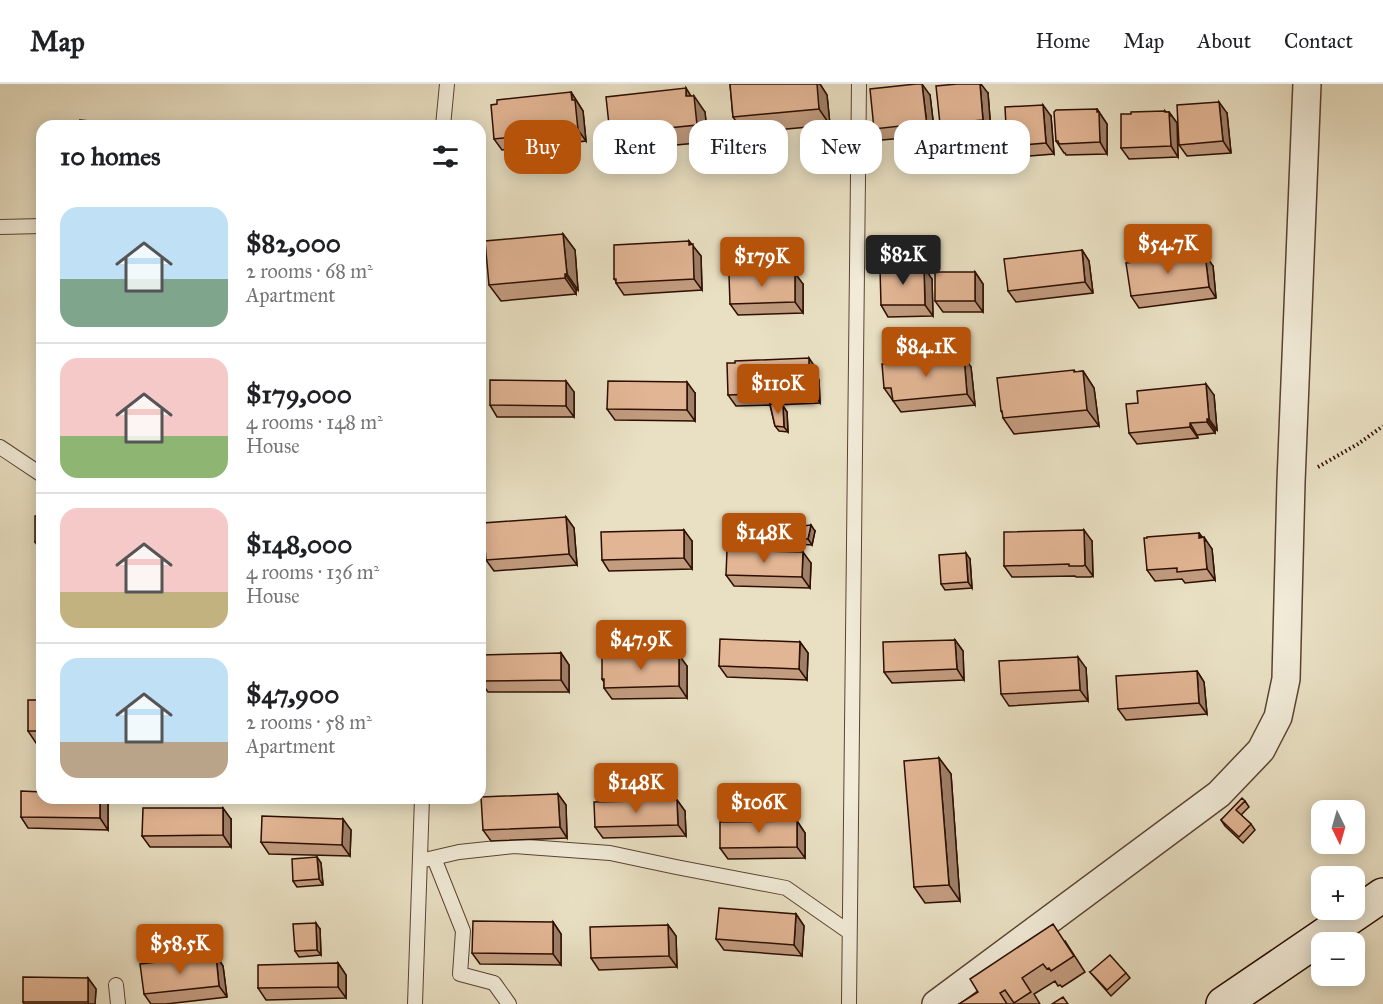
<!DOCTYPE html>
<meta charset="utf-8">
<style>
:root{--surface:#fff;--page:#f2f2f2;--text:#202124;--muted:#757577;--line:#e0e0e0;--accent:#b45309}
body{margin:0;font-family:"IM FELL Great Primer",serif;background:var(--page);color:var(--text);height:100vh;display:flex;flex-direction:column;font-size:22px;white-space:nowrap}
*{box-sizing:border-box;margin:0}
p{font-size:20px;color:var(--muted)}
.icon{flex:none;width:33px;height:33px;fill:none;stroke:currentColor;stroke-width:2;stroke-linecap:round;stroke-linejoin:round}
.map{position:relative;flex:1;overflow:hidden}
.panel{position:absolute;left:36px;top:36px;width:450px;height:684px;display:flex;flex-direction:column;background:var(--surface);border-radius:18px;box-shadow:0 3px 15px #0003}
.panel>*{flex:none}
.banner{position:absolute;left:504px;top:36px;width:570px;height:54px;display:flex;gap:12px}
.needle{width:39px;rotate:175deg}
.buttons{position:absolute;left:1311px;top:716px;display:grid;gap:12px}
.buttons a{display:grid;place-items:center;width:54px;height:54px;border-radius:12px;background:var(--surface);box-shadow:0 3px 15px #0003;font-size:30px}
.price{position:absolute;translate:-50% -51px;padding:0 14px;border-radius:6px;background:var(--accent);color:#fff;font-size:20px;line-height:39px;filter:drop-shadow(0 2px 3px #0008)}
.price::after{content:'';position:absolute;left:50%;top:36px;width:18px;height:14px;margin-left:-9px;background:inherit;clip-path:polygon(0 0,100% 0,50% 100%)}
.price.selected{background:#222;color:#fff}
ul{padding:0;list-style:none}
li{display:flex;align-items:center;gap:18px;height:150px;padding:0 24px}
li+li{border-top:2px solid var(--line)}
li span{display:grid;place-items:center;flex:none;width:168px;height:120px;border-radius:18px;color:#555}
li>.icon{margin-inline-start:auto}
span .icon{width:72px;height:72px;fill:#fffc;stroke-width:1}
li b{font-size:26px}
h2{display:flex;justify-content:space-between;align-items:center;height:72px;padding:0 24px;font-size:26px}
.chip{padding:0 21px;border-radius:18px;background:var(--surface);box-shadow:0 3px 15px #0003;font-size:21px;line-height:54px}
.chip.selected{background:var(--accent);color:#fff}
header{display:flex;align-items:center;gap:36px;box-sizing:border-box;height:84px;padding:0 30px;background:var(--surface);border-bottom:2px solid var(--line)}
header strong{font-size:28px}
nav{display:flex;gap:33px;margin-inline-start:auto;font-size:21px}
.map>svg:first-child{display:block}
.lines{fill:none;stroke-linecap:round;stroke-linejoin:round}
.service-casing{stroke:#5c4232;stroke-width:16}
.minor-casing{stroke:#5c4232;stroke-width:30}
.secondary-casing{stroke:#2d0e01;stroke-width:36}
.path{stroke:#2d0e01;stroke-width:4;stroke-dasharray:1.5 3;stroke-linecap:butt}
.service{stroke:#f1ebd8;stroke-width:14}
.minor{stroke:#f1ebd8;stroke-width:27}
.secondary{stroke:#f1ebd8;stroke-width:33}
.wall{fill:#c29c7f;stroke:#2d0e01;stroke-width:1.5}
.shaded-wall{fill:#9e7f68;stroke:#2d0e01;stroke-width:1.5}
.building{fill:#e2b594;stroke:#2d0e01;stroke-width:1.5}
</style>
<header>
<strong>Map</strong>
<nav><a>Home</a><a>Map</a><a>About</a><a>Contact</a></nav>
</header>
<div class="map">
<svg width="1383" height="920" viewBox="0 0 1383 920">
<rect width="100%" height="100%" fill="#e9e0c3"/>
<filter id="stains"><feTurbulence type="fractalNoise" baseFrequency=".00333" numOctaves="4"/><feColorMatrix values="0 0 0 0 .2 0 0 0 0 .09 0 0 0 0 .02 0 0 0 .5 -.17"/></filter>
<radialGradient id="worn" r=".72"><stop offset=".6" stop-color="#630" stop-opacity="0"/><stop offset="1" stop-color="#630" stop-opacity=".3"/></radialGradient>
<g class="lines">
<defs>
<path id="service" d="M443,42L447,0
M0,143L42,142
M0,363L42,391
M434,774L463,847L460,890L494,899L509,920
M420,777L459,768L514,762L610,769L676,783L786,804L849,848
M116,901L118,920
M415,920L422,714
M849,920L859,0"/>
<path id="minor" d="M936,920L1219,710L1261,666L1278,633L1286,595L1291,398L1307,0"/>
<path id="secondary" d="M1223,920L1383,811"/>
</defs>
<use href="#service" class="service-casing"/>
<use href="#minor" class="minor-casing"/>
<use href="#secondary" class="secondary-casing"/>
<path class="path" d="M1318,383L1358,360L1383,342"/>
<use href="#service" class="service"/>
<use href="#minor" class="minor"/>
<use href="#secondary" class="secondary"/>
</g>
<path class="wall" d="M730,0H820L827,11L830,41L744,49L733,33Z
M571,8L583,27L586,57L502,66L494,55Z
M988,9L991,48L948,51L940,40Z
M930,11L935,53L918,55L916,53L882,56L874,45Z
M691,12L705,28L708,58L622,66L610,50Z
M1097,25L1107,40V70L1066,71L1065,69H1064L1056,57Z
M1166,28H1169L1177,39L1178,73L1129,75L1121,64Z
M1227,29L1231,69L1187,72L1179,61Z
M1051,32L1054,70L1017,73L1007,60Z
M563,150L575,166L578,206H576V210L501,217L489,201Z
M42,153V192L38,185Z
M689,157L701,172L702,206L624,211L616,199V197L614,195Z
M1082,166L1089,177L1093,209L1016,218L1008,207Z
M1213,182L1216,214L1139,224L1131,212Z
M975,188L983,200V228H943L935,217Z
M932,195L933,232L888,233L881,221Z
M803,200V229L738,231L730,220Z
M971,283L975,321L901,328L884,304Z
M817,286V292L819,296L820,319L776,321L783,322L787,328L788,348L779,347L775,342L770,321L736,322L728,311Z
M1083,287L1094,304L1099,342L1014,350L1003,334V330L1001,327L1076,288Z
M574,308V333H497L490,321Z
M695,309V337L615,336L607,325Z
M1214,311L1217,346H1215V349L1197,351L1198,354L1137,360L1129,349Z
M42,343V374L38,368Z
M42,432V468L35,458Z
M566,433L574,444L577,481L494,487L486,476Z
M815,447L812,461L797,460L793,455Z
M786,449V459H770L766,453Z
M1199,449L1212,465L1215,496L1185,499L1182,495L1155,497L1147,486Z
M692,457V485L609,487L602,476Z
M1092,457L1093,492L1091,493H1076L1075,492L1012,493L1004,482Z
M970,475L972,504L945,506L941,500Z
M811,479L810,504L734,502L726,491Z
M955,556L963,567L964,596L892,599L884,588Z
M800,558L808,569L807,596L727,593L719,582Z
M561,569L569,581V608H488L480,597Z
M687,582V614L612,615L604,604V598L602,595Z
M1086,584L1088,617L1009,622L1001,610Z
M1197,587L1204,598L1207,630L1126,636L1118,625Z
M42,616V659H36L28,647Z
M939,674L951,690L960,817L925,819L914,803Z
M558,710L566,721L567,754L491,757L483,746Z
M677,716L685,727L686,752L603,754L595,743Z
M1245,717L1249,723L1241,731L1251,740L1255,746L1243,759L1225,742L1221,736Z
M108,720V746L28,744L21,733Z
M231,735V763H150L142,752Z
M797,737L805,749V774L728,775L720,764Z
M351,746L350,772L269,770L261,758Z
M317,773L321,779L323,801L297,803L293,797Z
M796,830L804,842L802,872L724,866L716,855Z
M553,838L561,850V881L480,880L472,869Z
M668,841L676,852L677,883L599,886L591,874Z
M320,845L321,871L299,873L295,867Z
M200,848L212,869L204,872L216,871L223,882L227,913L166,920H151L144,910L184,875Z
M1065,857L1085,888L1062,903L1060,901L1058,902L1055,897L1034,910L1040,920H959Z
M338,879L346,891V914L266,916L258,904Z
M1090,888L1126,889L1130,894L1111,912Z
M88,894L96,905L95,920H24L23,918Z"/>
<path class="shaded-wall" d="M814,0H820L827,11L830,41L819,25Z
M922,0L930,11L935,53L927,42Z
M980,0H981L988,9L991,48L983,36Z
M686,4L694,17V12L705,28L708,58L697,41L686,12Z
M571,8L583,27L586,57L578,46L572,16Z
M1219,18L1227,29L1231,69L1223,57Z
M1043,21L1051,32L1054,70L1046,59Z
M1097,25L1107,40V70L1100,58Z
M1165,27L1170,33L1169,28L1177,39L1178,73L1171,62Z
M563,150L575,166L578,206L567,190Z
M689,157L701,172L702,206L694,195Z
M1082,166L1089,177L1093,209L1085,198Z
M1205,170L1213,182L1216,214L1209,203Z
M924,183L932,195L933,232L925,221Z
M975,188L983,200V228L975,217Z
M795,189L803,200V229L795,218Z
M565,190L576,206V210L565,194Z
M964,272L971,283L975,321L967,310Z
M809,274L817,286V292L819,296L820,319L812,308L809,285Z
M1074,286L1084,301L1083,287L1094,304L1099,342L1087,326Z
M566,297L574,308V333L566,322Z
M687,298L695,309V337L687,326Z
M1206,300L1214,311L1217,346L1209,335Z
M783,322L787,328L788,348L784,343Z
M1207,335L1215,346V349L1207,338Z
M1190,339L1197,351L1198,354L1190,343Z
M566,433L574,444L577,481L569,470Z
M811,441L815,447L812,461L808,455Z
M782,443L786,449V459L782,453Z
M684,446L692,457V485L684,474Z
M1084,446L1092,457L1093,492L1085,481Z
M1199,449L1205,458L1204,453L1212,465L1215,496L1207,485Z
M803,468L811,479L810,504L802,493Z
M966,469L970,475L972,504L968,498Z
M955,556L963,567L964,596L957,585Z
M800,558L808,569L807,596L799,585Z
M561,569L569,581V608L561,596Z
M679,571L687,582V614L679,602Z
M1078,573L1086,584L1088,617L1080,606Z
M1197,587L1204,598L1207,630L1199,619Z
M939,674L951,690L960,817L949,801Z
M558,710L566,721L567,754L560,743Z
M100,714H104L108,720V746L100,734Z
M677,716L685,727L686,752L678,741Z
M223,724L231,735V763L223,751Z
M343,735L351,746L350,772L342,761Z
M797,737L805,749V774L797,763Z
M317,773L321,779L323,801L319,795Z
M796,830L804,842L802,872L794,861Z
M553,838L561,850V881L553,870Z
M316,839L320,845L321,871L317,866Z
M668,841L676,852L677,883L669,872Z
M216,871L223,882L227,913L219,902Z
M338,879L346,891V914L338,903Z
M88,894L96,905L95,920H89L88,918Z"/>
<path class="building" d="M730,0H817L819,25L733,33Z
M916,0H922L927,42L910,44L909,41L874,45L870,5Z
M957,0H980L983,36L940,40L936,2Z
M686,4V12H694L697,41L610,50L606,13Z
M571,8L572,16H575L578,46L494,55L491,21L497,20V16Z
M1219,18L1223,57L1179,61L1177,21Z
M1043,21L1046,59L1009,62L1007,60L1005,23Z
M1097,25V28H1099L1100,58L1059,60L1058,57H1056L1054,28L1056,26Z
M1165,27V28H1169L1171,62L1121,64V30H1131V28Z
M80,36L99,38V42H82Z
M563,150L567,190H565V194L489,201L485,157Z
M37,153H42V185H38Z
M689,157V161L693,160L694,195L616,199V195H614V161Z
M1082,166L1085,198L1008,207L1004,175Z
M1205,170L1209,203L1131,212L1126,179Z
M924,183L925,221H881L880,184Z
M935,188H975V217H935Z
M795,189V218L730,220L729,191Z
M964,272L967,310L893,317L891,304H884L882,280H889V279Z
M809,274V285H811L812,308L728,311L727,279H735V277Z
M1074,286V288L1083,287L1087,326L1003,334L1002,327H1001L997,294Z
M490,296L566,297V322L490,321Z
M608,297L687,298V326L607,325Z
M1206,300L1209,335H1207V338L1190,339V343L1129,349L1126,320L1138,319L1137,307Z
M770,320L783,322L784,343L775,342Z
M37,343H42V368H38Z
M35,432H42V458H35Z
M566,433L569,470L486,476L483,439Z
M811,441L808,455H793V443Z
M763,443H782V453H766Z
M684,446V474L602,476L601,448Z
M1084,446L1085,481L1083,482H1069V480L1004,482V448Z
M1199,449V454L1204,453L1207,485L1177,488V484L1147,486L1144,454H1147V453Z
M727,466L803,468L802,493L726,491Z
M966,469L968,498L941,500L939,471Z
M720,555L800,558L799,585L719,582Z
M955,556L957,585L884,588L883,558Z
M561,569V596L480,597V571Z
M679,571V602L604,604V595H602V572Z
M1078,573L1080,606L1001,610L999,577Z
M1197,587L1199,619L1118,625L1116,592Z
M28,616H42V647H28Z
M939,674L949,801L914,803L904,677Z
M21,707L42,708V714H100V734L21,733Z
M558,710L560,743L483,746L481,713Z
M1242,714L1245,717L1236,726L1251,740L1239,753L1221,736Z
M677,716L678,741L595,743L594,718Z
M143,724H223V751L142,752Z
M262,732L343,735L342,761L261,758Z
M797,737V763L720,764V738Z
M317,773L319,795L293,797L292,775Z
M719,824L796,830L794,861L716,855Z
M473,837L553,838V870L472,869Z
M316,839L317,866L295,867L293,840Z
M1053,840L1074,872L1051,887L1049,884L1047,885L1043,880L1022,894L1031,908L1014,919L1005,906L1000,909L1007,920H959L978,908L970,895Z
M668,841L669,872L591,874L590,843Z
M200,848L208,863L184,875L176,860Z
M216,871L219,902L144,910L140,880Z
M1110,871L1126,889L1107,906L1090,888Z
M338,879V903L258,904V881Z
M23,893L88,894V918H23Z
M1063,913L1068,920H1052Z"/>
<rect width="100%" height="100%" filter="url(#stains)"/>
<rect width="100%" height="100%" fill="url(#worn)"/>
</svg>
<div class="buttons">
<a><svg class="needle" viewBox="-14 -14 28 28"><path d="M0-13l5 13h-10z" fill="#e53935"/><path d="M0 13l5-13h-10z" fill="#757577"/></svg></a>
<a>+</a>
<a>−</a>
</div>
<b class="price" style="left:1168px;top:191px">$54.7K</b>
<b class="price selected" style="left:903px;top:202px">$82K</b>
<b class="price" style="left:762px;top:204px">$179K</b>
<b class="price" style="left:926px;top:294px">$84.1K</b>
<b class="price" style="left:778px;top:331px">$110K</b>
<b class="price" style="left:764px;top:480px">$148K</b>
<b class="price" style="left:641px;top:587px">$47.9K</b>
<b class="price" style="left:636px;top:730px">$148K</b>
<b class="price" style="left:759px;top:750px">$106K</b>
<b class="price" style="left:180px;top:891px">$58.5K</b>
<div class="banner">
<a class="chip selected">Buy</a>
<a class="chip">Rent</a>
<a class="chip">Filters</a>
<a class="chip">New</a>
<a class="chip">Apartment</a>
</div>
<section class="panel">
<h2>10 homes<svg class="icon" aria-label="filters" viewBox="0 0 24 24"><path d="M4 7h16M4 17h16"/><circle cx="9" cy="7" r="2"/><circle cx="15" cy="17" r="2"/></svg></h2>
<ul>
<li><span style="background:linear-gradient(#bfe0f5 60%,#7fa58c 0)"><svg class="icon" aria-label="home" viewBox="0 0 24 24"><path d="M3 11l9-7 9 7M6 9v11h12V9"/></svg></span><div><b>$82,000</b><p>2 rooms · 68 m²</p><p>Apartment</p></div></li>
<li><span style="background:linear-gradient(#f6c9c9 65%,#8fb573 0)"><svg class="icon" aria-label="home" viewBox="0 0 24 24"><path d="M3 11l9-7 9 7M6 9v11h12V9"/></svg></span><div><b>$179,000</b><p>4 rooms · 148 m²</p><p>House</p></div></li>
<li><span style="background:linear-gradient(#f6c9c9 70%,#c2b280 0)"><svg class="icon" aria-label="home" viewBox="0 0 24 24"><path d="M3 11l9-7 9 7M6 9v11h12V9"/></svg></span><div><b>$148,000</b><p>4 rooms · 136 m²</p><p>House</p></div></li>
<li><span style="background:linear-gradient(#bfe0f5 70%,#b9a48a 0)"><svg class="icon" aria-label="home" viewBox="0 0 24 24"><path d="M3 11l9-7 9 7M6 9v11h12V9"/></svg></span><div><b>$47,900</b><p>2 rooms · 58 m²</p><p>Apartment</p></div></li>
</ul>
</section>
</div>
